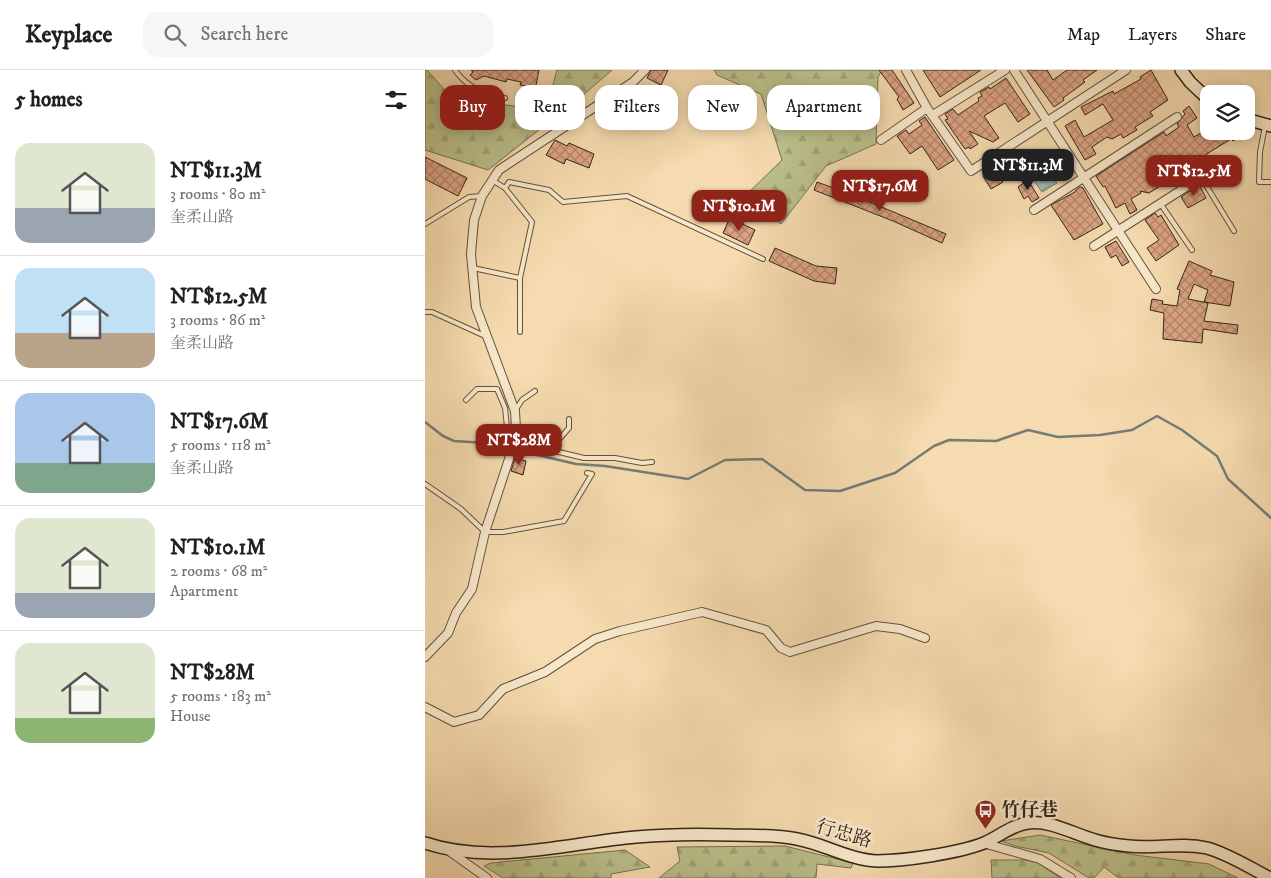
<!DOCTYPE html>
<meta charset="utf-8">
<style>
:root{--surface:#fff;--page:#f6f6f6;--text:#202124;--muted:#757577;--line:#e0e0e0;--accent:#8f2418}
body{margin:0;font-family:"IM FELL DW Pica","Noto Serif TC",serif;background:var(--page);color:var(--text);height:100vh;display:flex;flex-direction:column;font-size:19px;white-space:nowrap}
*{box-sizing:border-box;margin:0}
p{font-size:16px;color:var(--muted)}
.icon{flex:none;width:28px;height:28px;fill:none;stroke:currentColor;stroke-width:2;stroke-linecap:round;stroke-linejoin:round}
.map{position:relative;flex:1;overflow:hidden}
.details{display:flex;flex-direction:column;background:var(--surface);width:425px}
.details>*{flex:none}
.banner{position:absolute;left:15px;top:15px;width:475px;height:45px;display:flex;gap:10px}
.controls{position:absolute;left:775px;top:15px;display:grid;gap:10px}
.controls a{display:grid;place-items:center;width:55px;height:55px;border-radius:10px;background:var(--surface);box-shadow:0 2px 12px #0003;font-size:25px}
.price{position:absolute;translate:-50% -42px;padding:0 11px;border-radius:10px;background:var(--accent);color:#fff;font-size:16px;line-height:32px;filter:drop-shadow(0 1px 2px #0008)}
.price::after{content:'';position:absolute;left:50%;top:30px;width:15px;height:11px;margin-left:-8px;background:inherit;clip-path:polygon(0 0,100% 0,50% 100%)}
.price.active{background:#222;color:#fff}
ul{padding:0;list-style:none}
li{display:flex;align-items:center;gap:15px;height:125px;padding:0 15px}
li+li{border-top:1px solid var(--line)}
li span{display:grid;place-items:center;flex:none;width:140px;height:100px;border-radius:15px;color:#555}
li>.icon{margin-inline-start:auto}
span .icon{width:60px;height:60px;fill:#fffc;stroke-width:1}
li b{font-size:21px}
h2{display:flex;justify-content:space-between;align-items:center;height:60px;padding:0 15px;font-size:21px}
.chip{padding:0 18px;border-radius:15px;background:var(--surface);box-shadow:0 2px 12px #0003;font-size:18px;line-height:45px}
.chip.active{background:var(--accent);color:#fff}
header{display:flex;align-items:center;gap:30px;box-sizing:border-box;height:70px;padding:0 25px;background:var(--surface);border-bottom:1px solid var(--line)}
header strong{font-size:24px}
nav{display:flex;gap:28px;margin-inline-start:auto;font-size:18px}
.search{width:350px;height:45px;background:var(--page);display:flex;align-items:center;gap:12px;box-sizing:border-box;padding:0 18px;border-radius:15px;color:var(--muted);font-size:19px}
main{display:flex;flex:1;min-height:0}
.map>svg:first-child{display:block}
.forest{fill:url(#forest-firs);stroke:#767252}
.water{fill:url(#water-waves);stroke:#757d77}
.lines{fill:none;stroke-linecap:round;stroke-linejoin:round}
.stream{stroke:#757d77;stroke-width:2.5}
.building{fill:url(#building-cross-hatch);stroke:#312519}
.lane-casing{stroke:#62523e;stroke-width:6}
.street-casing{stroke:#62523e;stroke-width:10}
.secondary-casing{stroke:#312519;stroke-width:14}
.lane{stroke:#f8e8cb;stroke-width:4}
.street{stroke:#f8e8cb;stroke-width:8}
.secondary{stroke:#f8e8cb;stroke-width:11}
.labels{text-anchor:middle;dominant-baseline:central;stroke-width:5;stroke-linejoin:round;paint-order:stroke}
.poi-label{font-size:19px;font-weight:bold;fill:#312519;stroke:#f8e8cb;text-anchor:start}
.street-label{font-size:19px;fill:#312519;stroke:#f8e8cb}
</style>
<header>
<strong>Keyplace</strong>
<div class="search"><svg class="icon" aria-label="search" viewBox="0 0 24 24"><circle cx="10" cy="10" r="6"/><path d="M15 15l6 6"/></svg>Search here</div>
<nav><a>Map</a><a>Layers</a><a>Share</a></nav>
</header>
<main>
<section class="details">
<h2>5 homes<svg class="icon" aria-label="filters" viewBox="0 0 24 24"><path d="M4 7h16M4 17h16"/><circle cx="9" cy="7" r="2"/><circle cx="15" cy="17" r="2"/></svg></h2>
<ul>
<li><span style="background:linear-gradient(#dfe7d0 65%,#9aa5b1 0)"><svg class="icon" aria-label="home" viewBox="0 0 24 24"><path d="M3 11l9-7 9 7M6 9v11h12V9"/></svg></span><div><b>NT$11.3M</b><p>3 rooms · 80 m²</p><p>奎柔山路</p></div></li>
<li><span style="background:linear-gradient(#bfe0f5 65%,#b9a48a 0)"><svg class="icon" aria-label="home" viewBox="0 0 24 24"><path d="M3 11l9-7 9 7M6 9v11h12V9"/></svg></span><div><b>NT$12.5M</b><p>3 rooms · 86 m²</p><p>奎柔山路</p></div></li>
<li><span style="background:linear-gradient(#a9c7e8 70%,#7fa58c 0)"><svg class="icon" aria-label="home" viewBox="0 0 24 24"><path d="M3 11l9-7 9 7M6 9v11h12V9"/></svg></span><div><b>NT$17.6M</b><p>5 rooms · 118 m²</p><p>奎柔山路</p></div></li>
<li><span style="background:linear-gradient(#dfe7d0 75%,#9aa5b1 0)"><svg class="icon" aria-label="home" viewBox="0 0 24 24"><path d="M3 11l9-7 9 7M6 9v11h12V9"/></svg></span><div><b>NT$10.1M</b><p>2 rooms · 68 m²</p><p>Apartment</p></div></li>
<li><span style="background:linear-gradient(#dfe7d0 75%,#8fb573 0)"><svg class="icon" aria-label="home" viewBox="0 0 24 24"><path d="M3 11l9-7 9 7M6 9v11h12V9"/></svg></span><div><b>NT$28M</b><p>5 rooms · 183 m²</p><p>House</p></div></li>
</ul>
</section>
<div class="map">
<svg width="846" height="808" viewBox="0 0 846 808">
<defs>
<pattern id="forest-firs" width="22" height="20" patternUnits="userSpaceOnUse" patternTransform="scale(1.25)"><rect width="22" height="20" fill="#bbc08b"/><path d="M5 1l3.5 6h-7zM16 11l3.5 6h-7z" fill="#a1a577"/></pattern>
<pattern id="water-waves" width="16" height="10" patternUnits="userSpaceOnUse" patternTransform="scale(1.25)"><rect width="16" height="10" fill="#a2b8b6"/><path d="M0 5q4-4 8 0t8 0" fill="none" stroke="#859593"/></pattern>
<pattern id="building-cross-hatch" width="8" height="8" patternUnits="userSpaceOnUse" patternTransform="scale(1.25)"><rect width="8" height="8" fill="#dda484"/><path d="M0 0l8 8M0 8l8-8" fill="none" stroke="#b4856b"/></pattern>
</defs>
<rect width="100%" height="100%" fill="#f5dbaf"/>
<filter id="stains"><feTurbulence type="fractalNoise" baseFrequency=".004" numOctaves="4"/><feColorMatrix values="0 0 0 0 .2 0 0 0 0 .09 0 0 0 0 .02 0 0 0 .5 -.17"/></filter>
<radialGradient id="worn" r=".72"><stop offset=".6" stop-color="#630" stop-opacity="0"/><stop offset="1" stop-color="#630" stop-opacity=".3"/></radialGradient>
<path class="forest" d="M0,0H2L25,26L94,37L127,18L132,0H187L157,26L63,100L0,80Z
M289,0H457L453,7L451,74L401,96L356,154L318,128L357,90L336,24L292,5Z
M615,765L710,785L784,794L813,808H694L679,797L669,808H664L624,783L590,776L576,771Z
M360,776L428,793L426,798L392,794L391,808H234L255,791L252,777Z
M200,780L225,797L186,804V808H78L59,796L66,793Z
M566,790H609L635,808H567Z"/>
<path class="water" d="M613,84L632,113L617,122L597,94Z"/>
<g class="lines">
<path class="stream" d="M0,352L18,366L29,371L61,373L151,394L180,396L263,409L300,390L337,389L380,420L415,421L470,403L509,376L524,370L571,371L603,360L633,367L675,365L707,360L732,346L757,360L792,386L803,409L846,448"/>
</g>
<path class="building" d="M46,0H114L110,20L101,19V16L95,15L96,12L82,9L81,12L59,6L51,10L45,5L48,2Z
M226,0H243L236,15L222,8Z
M454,0H467L489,33L478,40L472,29L474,27Z
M498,0H556L515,27Z
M602,0H622L628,10L642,0H672L658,10L660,12L638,28L639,30L629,37Z
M726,0L743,30L725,42L728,46L710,57L712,60L698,68L696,64L687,69L682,67L667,77L671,84L660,90L640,56L650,50L659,67L688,50L678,34L660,45L656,37L688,21L689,24L716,9L715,7Z
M581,8L605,44L593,52L580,33L559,46L574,68L568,72L544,61L553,74L545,79L544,77L540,79L520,50L523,49L520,44L528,39L533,45L554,31L553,28L557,26L555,22L564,17L565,19Z
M764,36L772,48L762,55L769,67L784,58V61H792L795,67L801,61H822L808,71L806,69L780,85L781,87L775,90L773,88L739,106L744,116L737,115L724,123L715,121L716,123L706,129L712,140L705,144L700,133L691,138L680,116L678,117L671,106L739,62L741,66L754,57L752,54L760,44L758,41Z
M500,47L529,90L513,100L497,76L485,84L472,66L481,60L484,64L497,55L494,51Z
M130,70L142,76L144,73L169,84L164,98L141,89L139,94L121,85Z
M586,82L593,92L573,105L578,112L566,119L558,106L564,102L563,100L575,92L574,90Z
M0,87L42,108L33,126L0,109Z
M603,110L614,128L607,132L603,126L599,129L593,117Z
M392,112L428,125L521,164L517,173L468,151L389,120Z
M774,115L781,128L763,138L756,127Z
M655,117L658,118L678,154L649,170L626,135L650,122L651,120Z
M730,143L733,147L736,145L754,175L731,191L722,178L734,170L720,150Z
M305,148L330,160L323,175L298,163Z
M691,171L704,192L697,196L691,185L686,188L680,177Z
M350,178L391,196L412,198L410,214L389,211L344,191Z
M764,191L787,201L785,205L809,212L805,236L779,232L783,220L769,214L763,229L783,233L779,251L813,255L812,264L778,259L777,273L738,269L739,243L725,240L727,229L738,231L737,234L752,236L755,220L752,219Z
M90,388L101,391L98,405L86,401Z"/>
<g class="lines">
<defs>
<path id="lane" d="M30,0C41,16 61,27 80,28
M840,56L835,82L834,112H846
M776,107L809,161
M67,110L80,118L107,152L95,208V262
M80,118L84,112L124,120L138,132L202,126L338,189
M735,133L767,180
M0,154L44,127L57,126
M48,198L95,208
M0,242H7L60,266
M41,330L52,319H72L80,338L82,357L91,359
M90,341L97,330L110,321
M88,371L159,388H190L217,393L227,392
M125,380L144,358V349
M0,414L36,439L60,462H78L139,451L167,404L162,403"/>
<path id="street" d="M481,0L502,38L546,101L701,0
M589,0L731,219
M508,45L580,0
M456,70L502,38
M609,140L752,47
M669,176L803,90
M0,587L23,563L31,543L47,519L60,462L84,389L91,359L90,341L51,237L46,184L49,150L57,126L74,100L208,12L220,0
M0,637L29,652L54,645L78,619L120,602L170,569L195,561L277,542L341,560L356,578L365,582L451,556L475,559L500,568
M558,773L615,789L646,808
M24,781L62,808"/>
<path id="secondary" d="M756,0L765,12L784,30
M821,49L846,56
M0,773C68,796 142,773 211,767C243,764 275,764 307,765C329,765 351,765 372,769C399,774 425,790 452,791C479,791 534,783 559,773C573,767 587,755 603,753C625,750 649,764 670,770C680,773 693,775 704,776C730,779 756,772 782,778C804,784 825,798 845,808"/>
</defs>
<use href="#lane" class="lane-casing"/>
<use href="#street" class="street-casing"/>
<use href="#secondary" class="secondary-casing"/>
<use href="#lane" class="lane"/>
<use href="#street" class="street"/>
<use href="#secondary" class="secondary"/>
</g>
<defs>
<symbol id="bus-pin" viewBox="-11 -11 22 30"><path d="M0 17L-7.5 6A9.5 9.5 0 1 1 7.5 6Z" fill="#8f2418" stroke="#f8e8cb"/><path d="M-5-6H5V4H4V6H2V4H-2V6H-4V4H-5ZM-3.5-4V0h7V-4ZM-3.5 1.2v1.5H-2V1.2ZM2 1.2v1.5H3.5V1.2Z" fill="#fff"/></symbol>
</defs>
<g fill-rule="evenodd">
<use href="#bus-pin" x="548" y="728" width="25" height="34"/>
</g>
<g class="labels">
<g class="poi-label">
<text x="576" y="740">竹仔巷</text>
</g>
<g class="street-label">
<text transform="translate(419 764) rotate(16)">行忠路</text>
</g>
</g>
<rect width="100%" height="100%" filter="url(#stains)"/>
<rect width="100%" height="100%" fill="url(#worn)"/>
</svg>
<div class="controls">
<a><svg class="icon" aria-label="layers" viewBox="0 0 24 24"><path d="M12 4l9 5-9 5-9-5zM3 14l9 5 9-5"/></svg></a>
</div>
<b class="price active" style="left:603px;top:121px">NT$11.3M</b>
<b class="price" style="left:769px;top:127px">NT$12.5M</b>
<b class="price" style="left:455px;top:142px">NT$17.6M</b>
<b class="price" style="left:314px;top:162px">NT$10.1M</b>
<b class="price" style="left:94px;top:396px">NT$28M</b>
<div class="banner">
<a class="chip active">Buy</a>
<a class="chip">Rent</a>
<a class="chip">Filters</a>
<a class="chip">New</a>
<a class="chip">Apartment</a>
</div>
</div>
</main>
